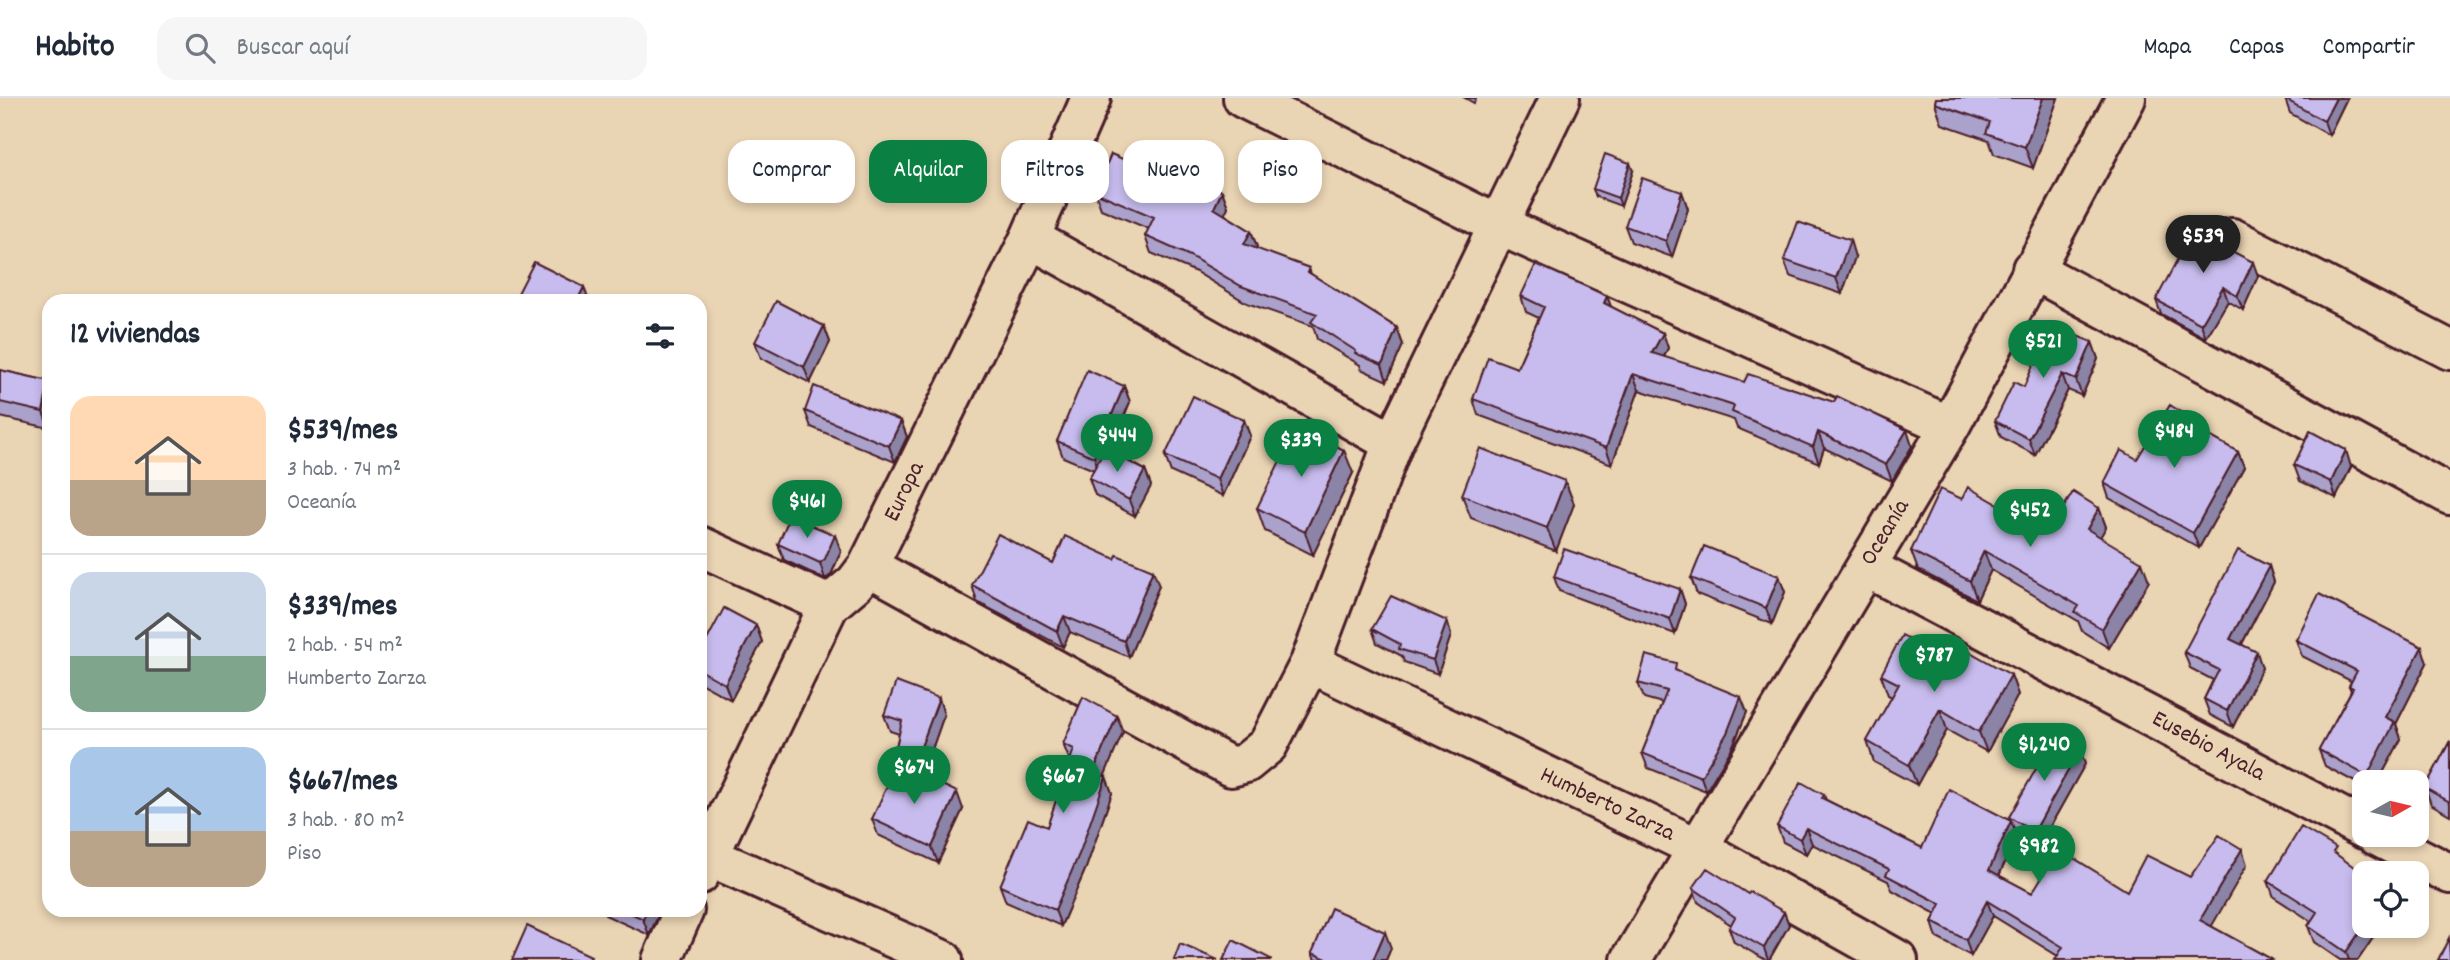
<!DOCTYPE html>
<html lang="es">
<meta charset="utf-8">
<style>
:root{--surface:#fff;--page:#f6f6f7;--text:#1f2937;--muted:#747a83;--line:#e0e1e3;--accent:#0b8043}
body{margin:0;font-family:Dekko,sans-serif;background:var(--page);color:var(--text);height:100vh;display:flex;flex-direction:column;font-size:26px;white-space:nowrap}
*{box-sizing:border-box;margin:0}
p{font-size:23px;color:var(--muted)}
.icon{flex:none;width:38px;height:38px;fill:none;stroke:currentColor;stroke-width:2;stroke-linecap:round;stroke-linejoin:round}
.map{position:relative;flex:1;overflow:hidden}
.side{position:absolute;left:42px;top:196px;width:665px;height:623px;display:flex;flex-direction:column;background:var(--surface);border-radius:21px;box-shadow:0 4px 10px #0003}
.side>*{flex:none}
.hud{position:absolute;left:728px;top:42px;width:665px;height:63px;display:flex;gap:14px}
.needle{width:46px;rotate:82deg}
.buttons{position:absolute;left:2352px;top:672px;display:grid;gap:14px}
.buttons a{display:grid;place-items:center;width:77px;height:77px;border-radius:14px;background:var(--surface);box-shadow:0 4px 10px #0003;font-size:35px}
.price{position:absolute;translate:-50% -60px;padding:0 16px;border-radius:24px;background:var(--accent);color:#fff;font-size:23px;line-height:46px;filter:drop-shadow(0 2px 4px #0008)}
.price::after{content:'';position:absolute;left:50%;top:42px;width:21px;height:16px;margin-left:-10px;background:inherit;clip-path:polygon(0 0,100% 0,50% 100%)}
.price.current{background:#222;color:#fff}
ul{padding:0;list-style:none}
li{display:flex;align-items:center;gap:21px;height:175px;padding:0 28px}
li+li{border-top:2px solid var(--line)}
li span{display:grid;place-items:center;flex:none;width:196px;height:140px;border-radius:21px;color:#555}
li>.icon{margin-inline-start:auto}
span .icon{width:84px;height:84px;fill:#fffc;stroke-width:1}
li b{font-size:30px}
h2{display:flex;justify-content:space-between;align-items:center;height:84px;padding:0 28px;font-size:30px}
.chip{padding:0 24px;border-radius:21px;background:var(--surface);box-shadow:0 4px 10px #0003;font-size:24px;line-height:63px}
.chip.current{background:var(--accent);color:#fff}
header{display:flex;align-items:center;gap:42px;box-sizing:border-box;height:98px;padding:0 35px;background:var(--surface);border-bottom:2px solid var(--line)}
header strong{font-size:33px}
nav{display:flex;gap:38px;margin-inline-start:auto;font-size:24px}
.search{width:490px;height:63px;background:var(--page);display:flex;align-items:center;gap:18px;box-sizing:border-box;padding:0 24px;border-radius:21px;color:var(--muted);font-size:26px}
.map>svg:first-child{display:block}
.lines{fill:none;stroke-linecap:round;stroke-linejoin:round}
.minor-casing{stroke:#4a1f2b;stroke-width:44}
.minor{stroke:#e9d4b3;stroke-width:38}
.wall{fill:#aba2cc;stroke:#4a1f2b;stroke-width:2}
.shaded-wall{fill:#8b84a6;stroke:#4a1f2b;stroke-width:2}
.building{fill:#c7bced;stroke:#4a1f2b;stroke-width:2}
.labels{text-anchor:middle;dominant-baseline:central;stroke-width:7;stroke-linejoin:round;paint-order:stroke}
.street-label{font-size:24px;fill:#4a1f2b;stroke:#e9d4b3}
</style>
<header>
<strong>Habito</strong>
<div class="search"><svg class="icon" aria-label="search" viewBox="0 0 24 24"><circle cx="10" cy="10" r="6"/><path d="M15 15l6 6"/></svg>Buscar aquí</div>
<nav><a>Mapa</a><a>Capas</a><a>Compartir</a></nav>
</header>
<div class="map">
<svg width="2450" height="862" viewBox="0 0 2450 862">
<rect width="100%" height="100%" fill="#e9d4b3"/>
<filter id="ink" filterUnits="userSpaceOnUse"><feTurbulence type="fractalNoise" baseFrequency=".0143" numOctaves="2"/><feDisplacementMap in="SourceGraphic" scale="14" xChannelSelector="R" yChannelSelector="G"/><feConvolveMatrix kernelMatrix="1 2 1 2 8 2 1 2 1" color-interpolation-filters="sRGB"/></filter>
<g filter="url(#ink)">
<g class="lines">
<defs>
<path id="minor" d="M1243,0L1496,126L1950,328
M1030,140L1393,345
M2232,140L2450,252
M2032,171L2450,397
M700,448L829,507
M868,468L1231,669L1246,665L1268,647L1310,565L1393,345L1560,0
M1866,469L2364,731
M1310,565L1698,750L1898,862
M2375,737L2450,776
M708,758L943,862
M700,776L829,507L855,485L868,468L1030,140L1091,0
M662,862L684,812
M1631,862L1950,328L2126,0"/>
</defs>
<use href="#minor" class="minor-casing"/>
<use href="#minor" class="minor"/>
</g>
<path class="wall" d="M1465,0H1476L1474,5Z
M1936,0H2058L2033,70L1994,56L1989,42L1942,26L1935,5Z
M2347,0L2329,37L2290,15L2285,1Z
M1633,73L1621,108L1596,99L1593,91Z
M1172,82L1222,93L1228,109L1224,116L1251,133L1257,149L1256,151L1309,170L1311,176L1397,230L1403,247L1387,283L1361,271L1360,267L1317,241L1313,228L1247,205L1196,174L1151,155L1145,138L1149,131L1101,111L1095,94Z
M1682,94L1688,111L1672,159L1631,144L1625,128Z
M2216,145L2258,178L2243,212L2228,203L2206,240L2161,216L2156,202Z
M1855,159L1842,196L1790,178L1784,162Z
M1521,198H1607L1611,209L1663,235L1668,250L1664,259L1912,348L1892,383L1824,350L1819,365L1737,330L1734,322L1639,292L1612,366L1478,317L1473,301L1517,270L1539,220L1526,214Z
M824,228L830,244L810,285L761,260L755,244Z
M2092,244L2098,261L2082,298L2068,292L2035,357L2001,339L1995,323L2024,289Z
M0,272L49,283V330L0,319Z
M1124,288L1130,304L1110,353L1145,372L1151,388L1135,418L1095,397L1089,380L1094,372L1063,359L1057,343Z
M805,313L901,323L907,339L895,364L811,329Z
M1244,322L1250,338L1223,398L1171,374L1165,358Z
M2205,329L2208,337L2238,354L2244,369L2199,450L2109,400L2104,385L2137,361Z
M2294,367L2351,369L2336,400L2300,383Z
M1353,375L1313,457L1265,433L1257,410Z
M1565,383L1574,406L1556,453L1471,420L1462,397Z
M1962,401L2048,435L2099,410L2106,429L2100,439L2149,483L2109,550L2082,533L2078,523L1991,472L1977,502L1918,472L1911,453Z
M778,446L841,453L831,477L825,481L784,462Z
M1053,465L1159,488L1129,559L1070,534L1063,549L977,504L972,487Z
M2269,468L2274,484L2242,546L2262,570L2233,629L2210,617L2204,601L2213,582L2190,570L2184,554Z
M1779,478L1785,494L1772,526L1697,496L1691,480Z
M1554,479L1680,491L1685,506L1675,536L1559,493Z
M1447,523L1451,537L1438,576L1404,564L1402,558L1377,545L1372,531Z
M756,527L762,544L731,602L700,585V555Z
M2296,542L2427,565L2396,626L2401,641L2378,684H2364V689L2325,668L2319,652L2351,593L2349,588L2351,583L2302,558Z
M1936,556L2011,577L2018,597L1987,654L1947,632L1917,687L1874,664L1867,643L1892,599L1888,597L1881,577Z
M1679,574L1747,614L1732,650L1706,693L1648,670L1642,655L1662,605L1644,600L1638,585Z
M884,617H944L925,671L902,665L896,649L899,636L890,633Z
M1123,634L1104,678L1106,679L1112,695L1086,770L1061,828L1006,804L1000,788L1047,729L1070,663L1063,646Z
M2450,643V717L2431,706L2425,690Z
M2085,666L2039,748L2015,734L2017,738L1999,778L2032,795L2127,793L2247,767L2058,858L1993,818L1971,858L1937,840L1932,824L1936,816L1892,792L1888,783L1812,746L1806,756L1783,744L1777,728L1824,697L1826,702L1922,750L2010,722L2009,719Z
M963,711L938,765L878,737L872,721Z
M2268,783L2364,828H2381L2358,862H2340L2314,844L2308,828L2311,823L2274,799Z
M1693,790L1748,796L1784,814L1789,827L1769,862H1766L1734,844L1729,830L1731,827L1698,804Z
M603,812H661L649,837L605,817Z
M1391,850L1386,862H1315L1312,855Z"/>
<path class="shaded-wall" d="M2043,0H2058L2033,70L2025,49Z
M2336,0H2347L2329,37L2324,23Z
M1630,65L1633,73L1621,108L1618,100Z
M1222,93L1228,109L1220,126L1214,110Z
M1682,94L1688,111L1672,159L1666,143Z
M1251,133L1257,149L1249,162L1244,146Z
M1850,142L1855,159L1842,196L1836,180Z
M2253,164L2258,178L2243,212L2237,198Z
M584,189L589,203H577Z
M2223,189L2228,203L2206,240L2201,226Z
M1607,198L1613,214L1604,205Z
M824,228L830,244L810,285L804,269Z
M1397,230L1403,247L1387,283L1382,267Z
M1663,235L1668,250L1658,271L1652,255Z
M2092,244L2098,261L2082,298L2076,282Z
M1633,276L1639,292L1612,366L1606,350Z
M2062,276L2068,292L2035,357L2029,341Z
M49,283V330L43,314Z
M1124,288L1130,304L1100,375L1094,359Z
M1244,322L1250,338L1223,398L1217,381Z
M901,323L907,339L895,364L889,348Z
M1907,332L1912,348L1892,383L1886,367Z
M1818,334L1824,350L1819,365L1813,349Z
M1344,352L1353,375L1313,457L1305,434Z
M2346,352L2351,369L2336,400L2331,384Z
M2238,354L2244,369L2199,450L2193,435Z
M1145,372L1151,388L1135,418L1129,402Z
M1565,383L1574,406L1556,453L1547,430Z
M2099,410L2106,429L2094,450L2087,431Z
M835,437L841,453L831,477L825,481L820,465Z
M1984,453L1991,472L1977,502L1970,483Z
M2142,464L2149,483L2109,550L2102,531Z
M2269,468L2274,484L2236,557L2230,541Z
M1153,472L1159,488L1129,559L1124,543Z
M1779,478L1785,494L1772,526L1766,510Z
M1680,491L1685,506L1675,536L1670,521Z
M1064,518L1070,534L1063,549L1057,533Z
M1447,523L1451,537L1438,576L1433,562Z
M756,527L762,544L731,602L725,586Z
M2422,549L2427,565L2396,626L2401,641L2378,684H2369L2367,678L2385,619Z
M2257,554L2262,570L2233,629L2227,613Z
M2011,577L2018,597L1987,654L1979,634Z
M1741,599L1747,614L1732,650L1706,693L1701,679Z
M939,600L944,617L925,671L919,654Z
M1940,611L1947,632L1917,687L1909,667Z
M1117,618L1123,634L1099,691L1093,674Z
M2080,651L2085,666L2039,748L2034,734Z
M1106,679L1112,695L1086,770L1061,828L1055,812Z
M957,694L963,711L938,765L932,749Z
M2011,723L2017,738L1994,788L1989,772Z
M1806,730L1812,746L1806,756L1800,741Z
M2242,751L2247,767L2206,838L2200,822Z
M1987,803L1993,818L1971,858L1966,842Z
M647,812H661L649,837L643,821Z
M1784,814L1789,827L1769,862H1768L1764,850Z
M2364,828H2381L2358,862H2349L2346,854Z
M1385,834L1391,850L1386,862H1373Z"/>
<path class="building" d="M1936,0H2043L2025,49L1986,35L1990,24L1935,5Z
M2286,0H2336L2324,23L2285,1Z
M1111,56L1172,82L1178,71L1222,93L1214,110L1251,133L1244,146L1309,170L1308,174L1397,230L1382,267L1355,255L1356,253L1311,224L1317,216L1241,188L1190,158L1145,138L1154,119L1095,94Z
M1605,56L1630,65L1618,100L1593,91Z
M1642,80L1682,94L1666,143L1625,128Z
M1798,124L1850,142L1836,180L1784,162Z
M2197,124L2206,129L2216,145L2253,164L2237,198L2223,189L2201,226L2156,202Z
M534,164L584,189L577,203H514Z
M1536,166L1607,198L1604,205L1663,235L1652,255L1744,284L1748,276L1834,304L1837,298L1907,332L1886,367L1818,334L1813,349L1732,314L1734,308L1633,276L1606,350L1473,301L1488,259L1517,270L1544,209L1521,198Z
M776,203L824,228L804,269L755,244Z
M2050,227L2092,244L2076,282L2062,276L2029,341L1995,323L2014,284L2024,289Z
M0,272L49,283L43,314L0,304Z
M1087,272L1124,288L1094,359L1057,343Z
M814,288L901,323L889,348L805,313Z
M1193,298L1244,322L1217,381L1165,358Z
M2170,307L2205,329L2202,334L2238,354L2193,435L2104,385L2121,352L2137,361Z
M1297,328L1344,352L1305,434L1257,410Z
M2310,333L2346,352L2331,384L2294,367Z
M1480,350L1565,383L1547,430L1462,397Z
M1105,351L1145,372L1129,402L1089,380Z
M1968,389L2048,435L2073,394L2099,410L2087,431L2142,464L2102,531L2075,514L2079,508L1984,453L1970,483L1911,453L1940,391L1962,401Z
M790,418L835,437L825,461L820,465L778,446Z
M998,436L1053,465L1065,438L1115,461L1117,457L1153,472L1124,543L1064,518L1057,533L972,487Z
M1704,448L1779,478L1766,510L1691,480Z
M1564,451L1680,491L1670,521L1554,479Z
M2238,452L2269,468L2230,541L2257,554L2227,613L2204,601L2219,572L2184,554Z
M2319,496L2422,549L2385,619L2395,624L2367,678L2319,652L2353,590L2349,588L2357,573L2296,542Z
M1391,498L1447,523L1433,562L1399,551L1400,546L1372,531Z
M724,510L756,527L725,586L700,572V555Z
M1902,537L1936,556L1945,540L2011,577L1979,634L1940,611L1909,667L1867,643L1899,586L1881,577Z
M1646,557L1676,565L1675,572L1741,599L1727,635L1701,679L1642,655L1667,593L1638,585Z
M896,584L939,600L919,654L896,649L902,623L884,617Z
M1083,599L1117,618L1093,674L1106,679L1080,754L1055,812L1000,788L1028,721L1047,729L1074,651L1063,646Z
M2055,637L2080,651L2034,734L2009,719Z
M2450,643V704L2425,690Z
M897,666L957,694L932,749L872,721Z
M1801,684L1824,697L1822,700L1922,750L1949,691L2011,723L1989,772L2032,795L2059,751L2127,793L2146,757L2190,779L2219,737L2242,751L2200,822L2273,862H2055L2063,849L1987,803L1966,842L1932,824L1941,806L1886,777L1889,771L1806,730L1800,741L1777,728Z
M2301,729L2336,750L2333,754L2364,776V828L2346,854L2308,828L2317,814L2268,783Z
M1707,770L1748,796L1750,794L1784,814L1764,850L1729,830L1735,819L1693,790Z
M1331,810L1385,834L1373,862H1329L1312,855Z
M624,812H647L643,821Z
M527,828L591,858L589,862H512Z
M2449,840L2450,862H2438Z
M1233,842L1271,861V862H1223Z
M1180,846L1218,862H1174Z"/>
</g>
<g class="labels">
<g class="street-label">
<text transform="translate(905 394) rotate(-64)">Europa</text>
<text transform="translate(1886 435) rotate(-59)">Oceanía</text>
<text transform="translate(2208 649) rotate(28)">Eusebio Ayala</text>
<text transform="translate(1607 707) rotate(25)">Humberto Zarza</text>
</g>
</g>
</svg>
<div class="buttons">
<a><svg class="needle" viewBox="-14 -14 28 28"><path d="M0-13l5 13h-10z" fill="#e53935"/><path d="M0 13l5-13h-10z" fill="#747a83"/></svg></a>
<a><svg class="icon" aria-label="locate" viewBox="0 0 24 24"><circle cx="12" cy="12" r="6"/><path d="M12 2v4M12 18v4M2 12h4M18 12h4"/></svg></a>
</div>
<b class="price current" style="left:2203px;top:177px">$539</b>
<b class="price" style="left:2043px;top:282px">$521</b>
<b class="price" style="left:2174px;top:372px">$484</b>
<b class="price" style="left:1117px;top:376px">$444</b>
<b class="price" style="left:1301px;top:381px">$339</b>
<b class="price" style="left:807px;top:442px">$461</b>
<b class="price" style="left:2030px;top:451px">$452</b>
<b class="price" style="left:1934px;top:596px">$787</b>
<b class="price" style="left:2044px;top:685px">$1,240</b>
<b class="price" style="left:914px;top:708px">$674</b>
<b class="price" style="left:1063px;top:717px">$667</b>
<b class="price" style="left:2039px;top:787px">$982</b>
<div class="hud">
<a class="chip">Comprar</a>
<a class="chip current">Alquilar</a>
<a class="chip">Filtros</a>
<a class="chip">Nuevo</a>
<a class="chip">Piso</a>
</div>
<section class="side">
<h2>12 viviendas<svg class="icon" aria-label="filters" viewBox="0 0 24 24"><path d="M4 7h16M4 17h16"/><circle cx="9" cy="7" r="2"/><circle cx="15" cy="17" r="2"/></svg></h2>
<ul>
<li><span style="background:linear-gradient(#ffd9b3 60%,#b9a48a 0)"><svg class="icon" aria-label="home" viewBox="0 0 24 24"><path d="M3 11l9-7 9 7M6 9v11h12V9"/></svg></span><div><b>$539/mes</b><p>3 hab. · 74 m²</p><p>Oceanía</p></div></li>
<li><span style="background:linear-gradient(#c9d6e8 60%,#7fa58c 0)"><svg class="icon" aria-label="home" viewBox="0 0 24 24"><path d="M3 11l9-7 9 7M6 9v11h12V9"/></svg></span><div><b>$339/mes</b><p>2 hab. · 54 m²</p><p>Humberto Zarza</p></div></li>
<li><span style="background:linear-gradient(#a9c7e8 60%,#b9a48a 0)"><svg class="icon" aria-label="home" viewBox="0 0 24 24"><path d="M3 11l9-7 9 7M6 9v11h12V9"/></svg></span><div><b>$667/mes</b><p>3 hab. · 80 m²</p><p>Piso</p></div></li>
</ul>
</section>
</div>
